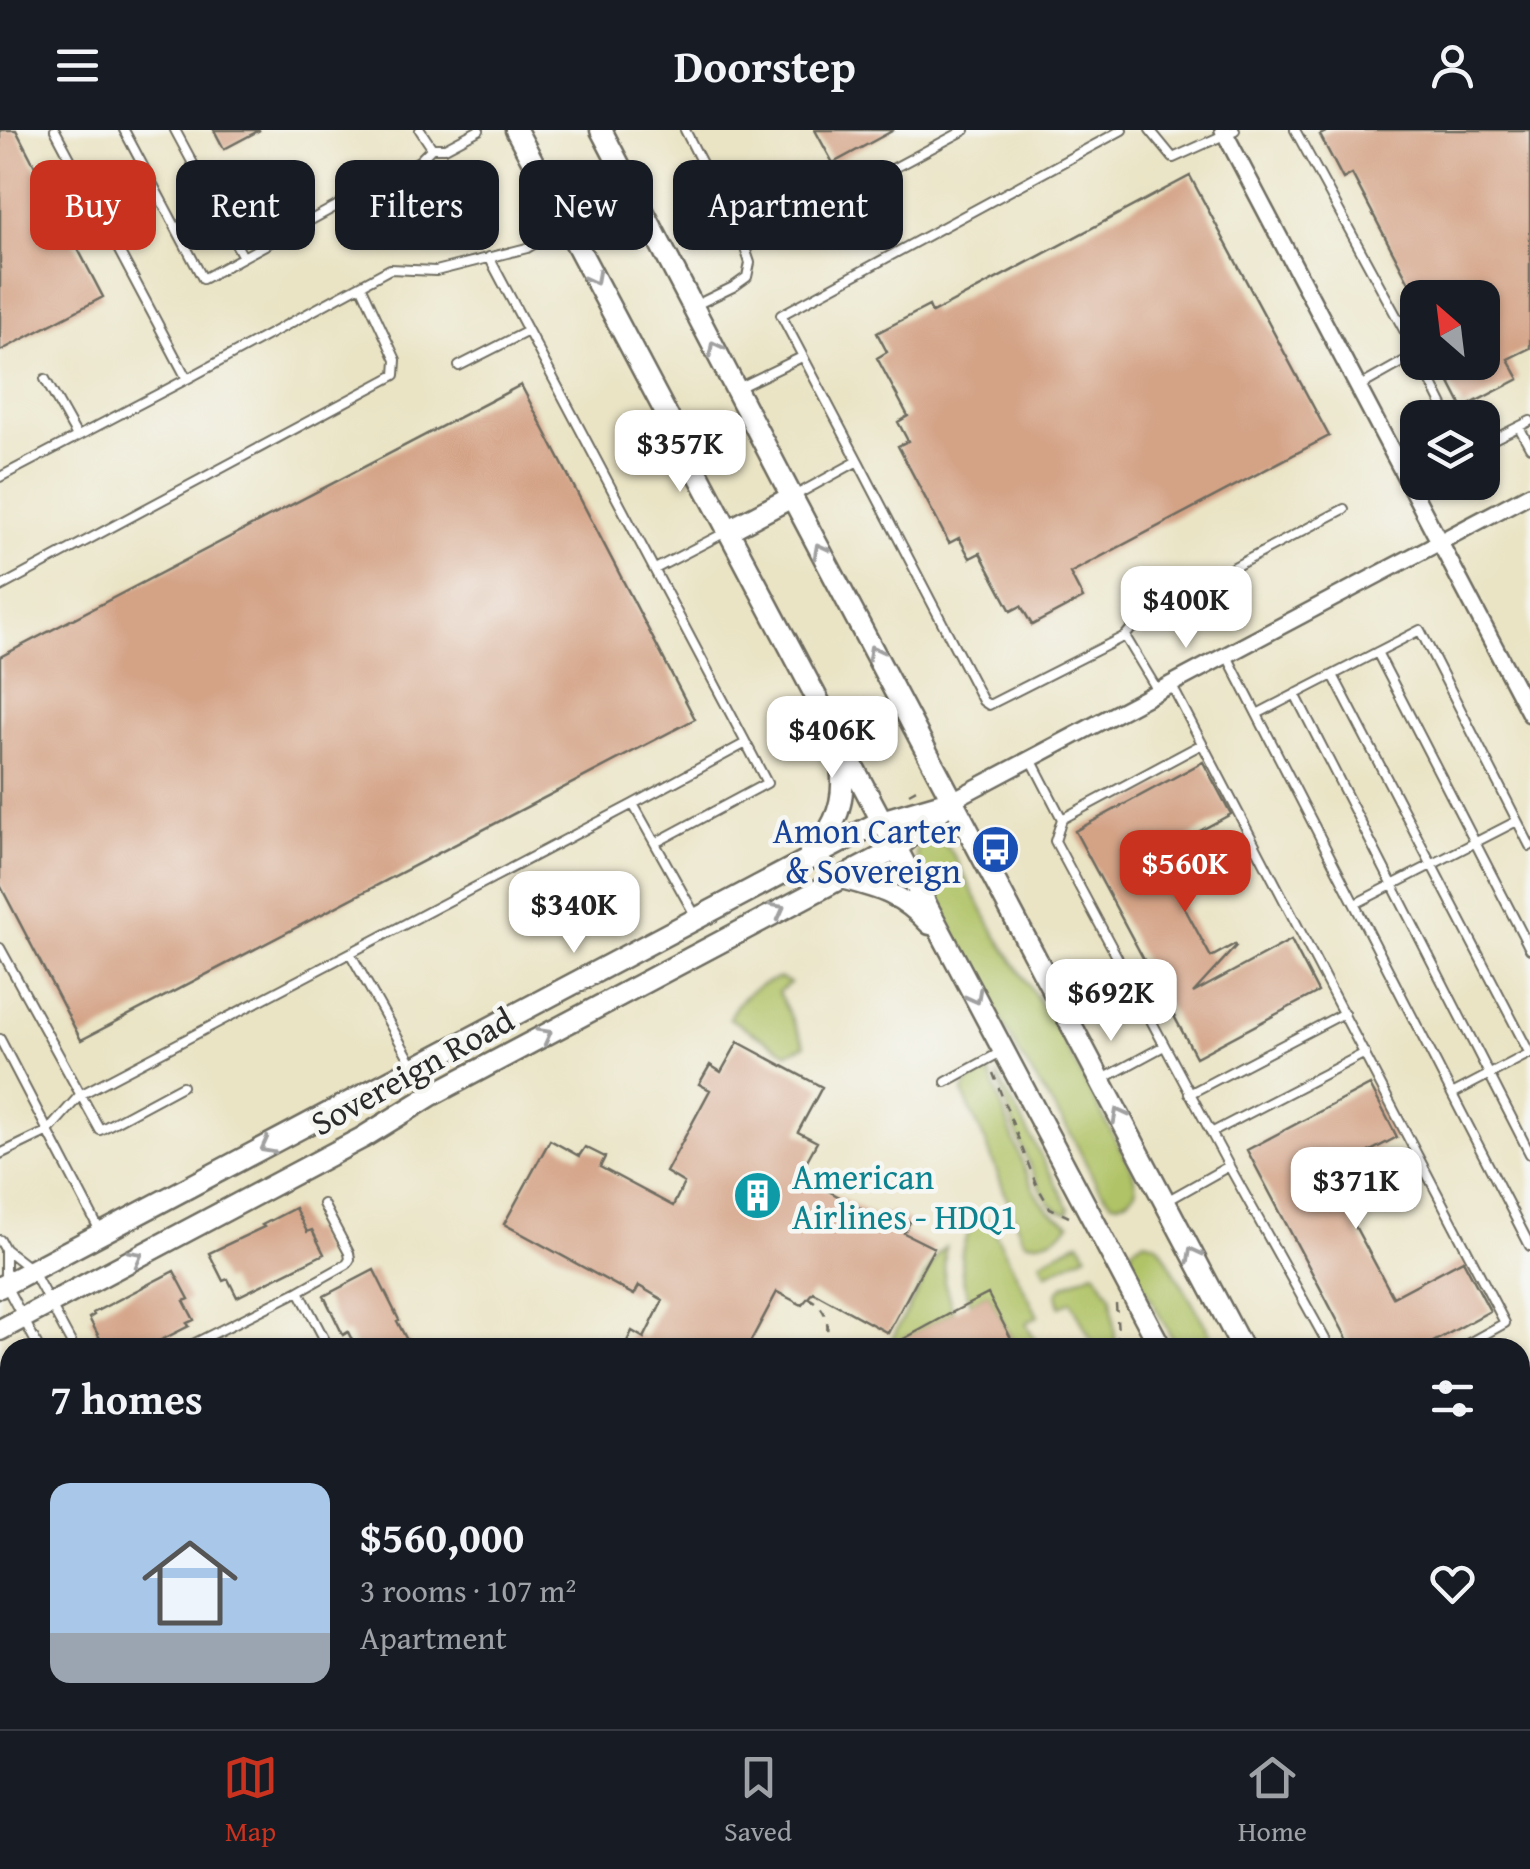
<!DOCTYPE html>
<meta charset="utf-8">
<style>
:root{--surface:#171b24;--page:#20242c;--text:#f1f3f6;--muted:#9ea1a6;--line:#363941;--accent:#c8321e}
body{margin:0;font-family:"Gentium Book Plus",serif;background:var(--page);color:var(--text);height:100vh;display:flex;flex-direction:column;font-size:38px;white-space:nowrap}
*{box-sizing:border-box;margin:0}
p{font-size:32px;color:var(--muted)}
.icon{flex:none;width:55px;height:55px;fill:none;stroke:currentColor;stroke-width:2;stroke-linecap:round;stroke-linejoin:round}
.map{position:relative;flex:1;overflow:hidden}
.details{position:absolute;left:0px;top:1208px;width:1530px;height:392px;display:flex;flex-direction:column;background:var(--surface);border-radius:30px 30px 0 0;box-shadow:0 2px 8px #0004}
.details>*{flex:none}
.banner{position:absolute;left:30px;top:30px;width:1000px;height:90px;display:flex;gap:20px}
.needle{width:65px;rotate:332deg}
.controls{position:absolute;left:1400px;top:150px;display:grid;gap:20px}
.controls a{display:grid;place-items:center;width:100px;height:100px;border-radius:20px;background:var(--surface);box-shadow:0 2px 8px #0004;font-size:50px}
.price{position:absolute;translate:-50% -85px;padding:0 22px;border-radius:20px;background:#fff;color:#222;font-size:32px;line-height:65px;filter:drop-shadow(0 2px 5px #0008)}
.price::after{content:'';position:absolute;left:50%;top:60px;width:30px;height:22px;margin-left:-15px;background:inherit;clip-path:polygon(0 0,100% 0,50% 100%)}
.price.active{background:var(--accent);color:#fff}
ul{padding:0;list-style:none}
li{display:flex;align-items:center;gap:30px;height:250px;padding:0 50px}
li+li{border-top:2px solid var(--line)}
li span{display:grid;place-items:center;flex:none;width:280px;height:200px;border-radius:20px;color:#555}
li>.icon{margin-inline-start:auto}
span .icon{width:120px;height:120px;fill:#fffc;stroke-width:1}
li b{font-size:42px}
h2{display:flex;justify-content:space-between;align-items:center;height:120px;padding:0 50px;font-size:42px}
.chip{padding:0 35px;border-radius:20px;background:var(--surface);box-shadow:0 2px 8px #0004;font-size:35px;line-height:90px}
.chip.active{background:var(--accent);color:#fff}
header{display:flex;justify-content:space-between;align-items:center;height:130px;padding:0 50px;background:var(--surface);font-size:45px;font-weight:800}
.tab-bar{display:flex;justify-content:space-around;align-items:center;height:140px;border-top:2px solid var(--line);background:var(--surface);font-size:28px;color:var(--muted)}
.tab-bar a{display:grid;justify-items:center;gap:5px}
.tab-bar .active{color:var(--accent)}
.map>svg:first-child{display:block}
.green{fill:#b0c366;stroke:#6e7748;stroke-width:2.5}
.building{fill:#d4a386}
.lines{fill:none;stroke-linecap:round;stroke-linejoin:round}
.service-casing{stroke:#6e6c61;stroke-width:12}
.minor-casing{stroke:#6e6c61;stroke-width:20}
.tertiary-casing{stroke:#6e6c61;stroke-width:25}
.path{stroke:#6e6c61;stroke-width:2.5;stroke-dasharray:8 8;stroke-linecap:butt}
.service{stroke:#fff;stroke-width:8}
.minor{stroke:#fff;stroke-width:15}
.tertiary{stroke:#fff;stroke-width:20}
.oneway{stroke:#a0a0a0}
.labels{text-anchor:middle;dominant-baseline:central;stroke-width:9;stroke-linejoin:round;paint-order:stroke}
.transit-label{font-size:35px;fill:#164399;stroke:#f6f6f2;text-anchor:end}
.street-label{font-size:35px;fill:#2b2b2b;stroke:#f6f6f2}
.culture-label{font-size:35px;fill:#0d838f;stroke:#f6f6f2;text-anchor:start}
</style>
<header><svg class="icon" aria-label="menu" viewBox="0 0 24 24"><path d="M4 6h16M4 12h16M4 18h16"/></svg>Doorstep<svg class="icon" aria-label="person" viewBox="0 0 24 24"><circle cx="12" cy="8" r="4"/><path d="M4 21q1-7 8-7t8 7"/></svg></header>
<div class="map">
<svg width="1530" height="1599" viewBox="0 0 1530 1599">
<rect width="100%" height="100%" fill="#f6f6f2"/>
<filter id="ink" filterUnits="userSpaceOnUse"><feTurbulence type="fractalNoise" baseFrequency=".01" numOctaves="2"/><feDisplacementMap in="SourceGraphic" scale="20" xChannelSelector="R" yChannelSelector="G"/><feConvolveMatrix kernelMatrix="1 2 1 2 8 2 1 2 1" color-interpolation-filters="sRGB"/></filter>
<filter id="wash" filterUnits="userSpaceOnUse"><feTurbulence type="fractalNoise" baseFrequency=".0048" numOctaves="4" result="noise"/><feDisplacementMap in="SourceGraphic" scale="40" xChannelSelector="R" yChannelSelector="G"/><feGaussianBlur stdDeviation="2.25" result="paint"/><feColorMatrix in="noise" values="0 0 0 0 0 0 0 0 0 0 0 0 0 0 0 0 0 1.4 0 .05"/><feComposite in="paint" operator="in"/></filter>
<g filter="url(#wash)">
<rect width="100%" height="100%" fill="#eae4c5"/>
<path class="green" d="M928,711L944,714L953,724L996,805L1053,893L1133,1042L1136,1059C1132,1068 1123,1074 1112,1072L1097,1055L1072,1006L1020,925L925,752L918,737L916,721Z
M780,848L790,853L778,862L805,915L788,923L729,888C739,866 758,854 780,848Z
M989,942C1004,976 1025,1059 1050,1081C1056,1086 1064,1089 1070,1094C1058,1107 1046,1114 1027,1112L1022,1108L986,1013L964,966L963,961L969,951Z
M997,944L1069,1078L1068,1083C1061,1081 1059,1082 1054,1077C1034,1060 1005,972 997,944Z
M986,1090L990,1093L1038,1186L1026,1193L1039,1217H1016L988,1164L971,1173C959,1147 955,1116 976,1093Z
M1145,1110L1156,1113L1160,1117L1218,1217H1177L1130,1131L1132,1118Z
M1080,1111L1087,1124L1046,1144L1041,1131Z
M945,1117L944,1151L953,1182L887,1218L937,1125Z
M1095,1141L1111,1166L1116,1217H1095L1071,1171L1060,1177L1057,1164L1063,1156Z"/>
<g id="blocks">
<path class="building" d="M0,0H16L103,167L0,221Z
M214,0H260L224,19Z
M815,0H894L833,33Z
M1330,0H1530V218L1508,229L1519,249L1463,278L1439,232H1482V168H1417L1352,44L1343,49L1320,5Z
M1190,46L1329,306L1070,443L1083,468L1032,495L1021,476L1011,481L980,423L970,428L959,408L949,413L898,316L908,311L898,292L908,286L877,228L887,222L877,203L929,176L932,183Z
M521,255L695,589L81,910L0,755V527Z
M1203,632L1231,684L1156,725L1211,827L1235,814L1236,816L1193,863L1291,810L1318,862L1196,927L1075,701Z
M738,912L822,957L798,1002L817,1012L799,1045L884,1091L890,1081L910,1092L904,1103L934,1118L888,1203L813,1162L802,1175L777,1162L747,1218H624L632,1201L644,1208L663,1170L639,1156L634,1165L504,1094L550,1010L579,1026L585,1017L605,1027L600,1037L673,1076L684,1053L666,1042L710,960L699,954L710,935L721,942Z
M1370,955L1397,1007L1327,1044L1393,1167L1463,1130L1490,1181L1422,1218H1352L1247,1020Z
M295,1078L307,1102L312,1100L324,1124L237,1167L228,1149L223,1151L209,1123L264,1097L262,1095Z
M374,1140L399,1190L397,1191L411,1218H356L348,1202L343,1205L324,1166Z
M174,1141L189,1169L184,1171L194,1190L187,1193L189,1196L145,1218H105L89,1188L94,1185L93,1183Z
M988,1164L1016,1218H887L953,1182Z"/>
</g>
</g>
<g filter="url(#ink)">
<use href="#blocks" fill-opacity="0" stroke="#6e6c61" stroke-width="2.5"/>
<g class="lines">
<defs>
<path id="service" d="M124,0L203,149L419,31L432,18
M175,0L243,127
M420,0L432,18H445L479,0
M685,0L745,118L965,0
M1150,0L1173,28L1235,0
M1295,0L1417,224L1360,256
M489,127L746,613L633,674L695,785
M694,176L733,157L747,147L750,133L745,118
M1421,232L1449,288
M459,236L528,201
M45,249L77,306
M187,249L390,139L436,141L527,118L565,95
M736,259L802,227
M1519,297L1530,317
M1482,315L1530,291
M858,331L983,571L989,575L1125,506L1143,485L1344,379
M0,347L187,249L55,0
M796,365L858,331L781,185L1122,0
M655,439L726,402
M0,457L395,245L396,230L361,155
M1125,506L1158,561
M1377,522L1530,819
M1226,524L1530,1116
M1333,545L1530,924
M1172,556L1505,1193L1460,1218
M1295,564L1530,1024
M1257,584L1420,500L1530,716
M1031,629L1062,689L1055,711L1229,1036L1330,1218
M1062,689L1202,614
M655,713L767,653L746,613
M1355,774L1517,691
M0,818L100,1000L182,956
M0,909L99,1099
M414,937L350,823L633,674
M1101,950L1164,916
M946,952L1003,921
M1189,964L1344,883
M1452,964L1530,923
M1211,1003L1365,923
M0,1024L48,1001L80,965L350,823
M1165,1072L1229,1036
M0,1110L5,1119V1154L39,1218
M5,1119L32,1140L74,1218
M299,1161L329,1218
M185,1218L299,1161L347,1134L350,1129L349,1123L323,1074
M1520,1252L1530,1247
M0,1316L10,1310
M0,1388L10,1407
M0,1529L10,1540
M1520,1575L1530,1594
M58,1590L67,1599
M195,1590L204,1599
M610,1590L615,1599
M779,1590L783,1599
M256,1599L272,1590
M505,1599L522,1590
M821,1599L839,1590"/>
<path id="minor" d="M1223,0L1530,584
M953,670L1530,364"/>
<path id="tertiary" d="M516,0L1161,1218
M601,0L792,367L1242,1218
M566,94L633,62
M727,401L792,367
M810,722C841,695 848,661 838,622
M841,748C880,758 901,763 930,794
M0,1157L881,691L946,672
M0,1200L362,1008L430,966L896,719L953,670
M1360,1590L1365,1599
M1437,1590L1442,1599"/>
</defs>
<use href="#service" class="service-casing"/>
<use href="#minor" class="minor-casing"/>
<use href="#tertiary" class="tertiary-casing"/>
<path class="path" d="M909,663L920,657
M993,943L1036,1054L1050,1078L1069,1087
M808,1168C828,1177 834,1201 819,1218
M1116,1174L1119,1218
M1061,1590L1062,1599
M1325,1599L1329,1590"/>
<use href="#service" class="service"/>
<use href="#minor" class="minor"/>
<use href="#tertiary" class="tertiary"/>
</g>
<defs><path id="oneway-chevron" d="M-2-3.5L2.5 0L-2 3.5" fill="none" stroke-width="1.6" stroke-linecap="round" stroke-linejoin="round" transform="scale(2.5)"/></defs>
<g class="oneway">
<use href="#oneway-chevron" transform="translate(594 148) rotate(62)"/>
<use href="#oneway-chevron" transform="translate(715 218) rotate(-117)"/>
<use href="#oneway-chevron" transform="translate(820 420) rotate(-118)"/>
<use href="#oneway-chevron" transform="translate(874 522) rotate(-118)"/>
<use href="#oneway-chevron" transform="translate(778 780) rotate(-28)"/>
<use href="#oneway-chevron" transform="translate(975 867) rotate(62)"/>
<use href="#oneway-chevron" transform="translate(545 905) rotate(-28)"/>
<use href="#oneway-chevron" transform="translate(1119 985) rotate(-118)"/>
<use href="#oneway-chevron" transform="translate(267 1017) rotate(152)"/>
<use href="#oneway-chevron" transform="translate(1193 1124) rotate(-118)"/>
<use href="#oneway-chevron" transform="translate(136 1127) rotate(-28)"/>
</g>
</g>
<defs>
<symbol id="bus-disc" viewBox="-11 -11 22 22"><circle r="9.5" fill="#1a4fb4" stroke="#f6f6f2"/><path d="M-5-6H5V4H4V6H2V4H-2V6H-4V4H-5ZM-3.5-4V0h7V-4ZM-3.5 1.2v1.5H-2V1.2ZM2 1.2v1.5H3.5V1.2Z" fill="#fff"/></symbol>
<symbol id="building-disc" viewBox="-11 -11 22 22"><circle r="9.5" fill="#0f9aa8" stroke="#f6f6f2"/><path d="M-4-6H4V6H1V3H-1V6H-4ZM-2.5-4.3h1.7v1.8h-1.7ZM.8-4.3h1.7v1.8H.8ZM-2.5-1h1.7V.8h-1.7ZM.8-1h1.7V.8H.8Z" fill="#fff"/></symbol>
</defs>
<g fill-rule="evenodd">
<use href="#bus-disc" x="968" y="692" width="55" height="55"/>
<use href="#building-disc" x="730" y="1038" width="55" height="55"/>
</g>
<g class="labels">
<g class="transit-label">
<text x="961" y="700">Amon Carter<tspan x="961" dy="40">&amp; Sovereign</tspan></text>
</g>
<g class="street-label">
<text transform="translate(412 941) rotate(-29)">Sovereign Road</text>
</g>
<g class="culture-label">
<text x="792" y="1046">American<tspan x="792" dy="40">Airlines - HDQ1</tspan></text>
</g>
</g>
</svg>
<div class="controls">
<a><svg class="needle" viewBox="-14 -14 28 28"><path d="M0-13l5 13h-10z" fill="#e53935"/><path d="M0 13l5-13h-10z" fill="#9ea1a6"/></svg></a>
<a><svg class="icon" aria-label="layers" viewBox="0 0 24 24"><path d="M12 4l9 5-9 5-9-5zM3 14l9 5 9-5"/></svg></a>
</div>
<b class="price" style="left:680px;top:365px">$357K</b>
<b class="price" style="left:1186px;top:521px">$400K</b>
<b class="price" style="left:832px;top:651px">$406K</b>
<b class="price active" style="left:1185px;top:785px">$560K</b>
<b class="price" style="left:574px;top:826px">$340K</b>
<b class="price" style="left:1111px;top:914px">$692K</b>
<b class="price" style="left:1356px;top:1102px">$371K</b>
<div class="banner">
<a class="chip active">Buy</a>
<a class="chip">Rent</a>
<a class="chip">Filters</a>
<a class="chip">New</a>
<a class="chip">Apartment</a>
</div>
<section class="details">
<h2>7 homes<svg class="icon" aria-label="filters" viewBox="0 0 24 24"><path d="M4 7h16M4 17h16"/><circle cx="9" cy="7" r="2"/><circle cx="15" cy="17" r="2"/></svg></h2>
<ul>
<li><span style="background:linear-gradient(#a9c7e8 75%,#9aa5b1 0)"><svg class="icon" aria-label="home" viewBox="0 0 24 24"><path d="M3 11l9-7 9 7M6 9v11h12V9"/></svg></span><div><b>$560,000</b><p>3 rooms · 107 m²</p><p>Apartment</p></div><svg class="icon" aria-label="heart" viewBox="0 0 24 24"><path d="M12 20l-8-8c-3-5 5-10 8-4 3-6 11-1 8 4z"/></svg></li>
</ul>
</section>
</div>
<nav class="tab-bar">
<a class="active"><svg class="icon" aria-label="map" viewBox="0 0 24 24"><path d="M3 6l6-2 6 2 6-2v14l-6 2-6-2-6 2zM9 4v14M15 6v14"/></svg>Map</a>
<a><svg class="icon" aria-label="saved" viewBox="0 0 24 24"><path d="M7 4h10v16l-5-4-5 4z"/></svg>Saved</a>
<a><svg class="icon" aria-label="home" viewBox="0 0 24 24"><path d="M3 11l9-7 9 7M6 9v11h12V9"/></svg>Home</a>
</nav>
